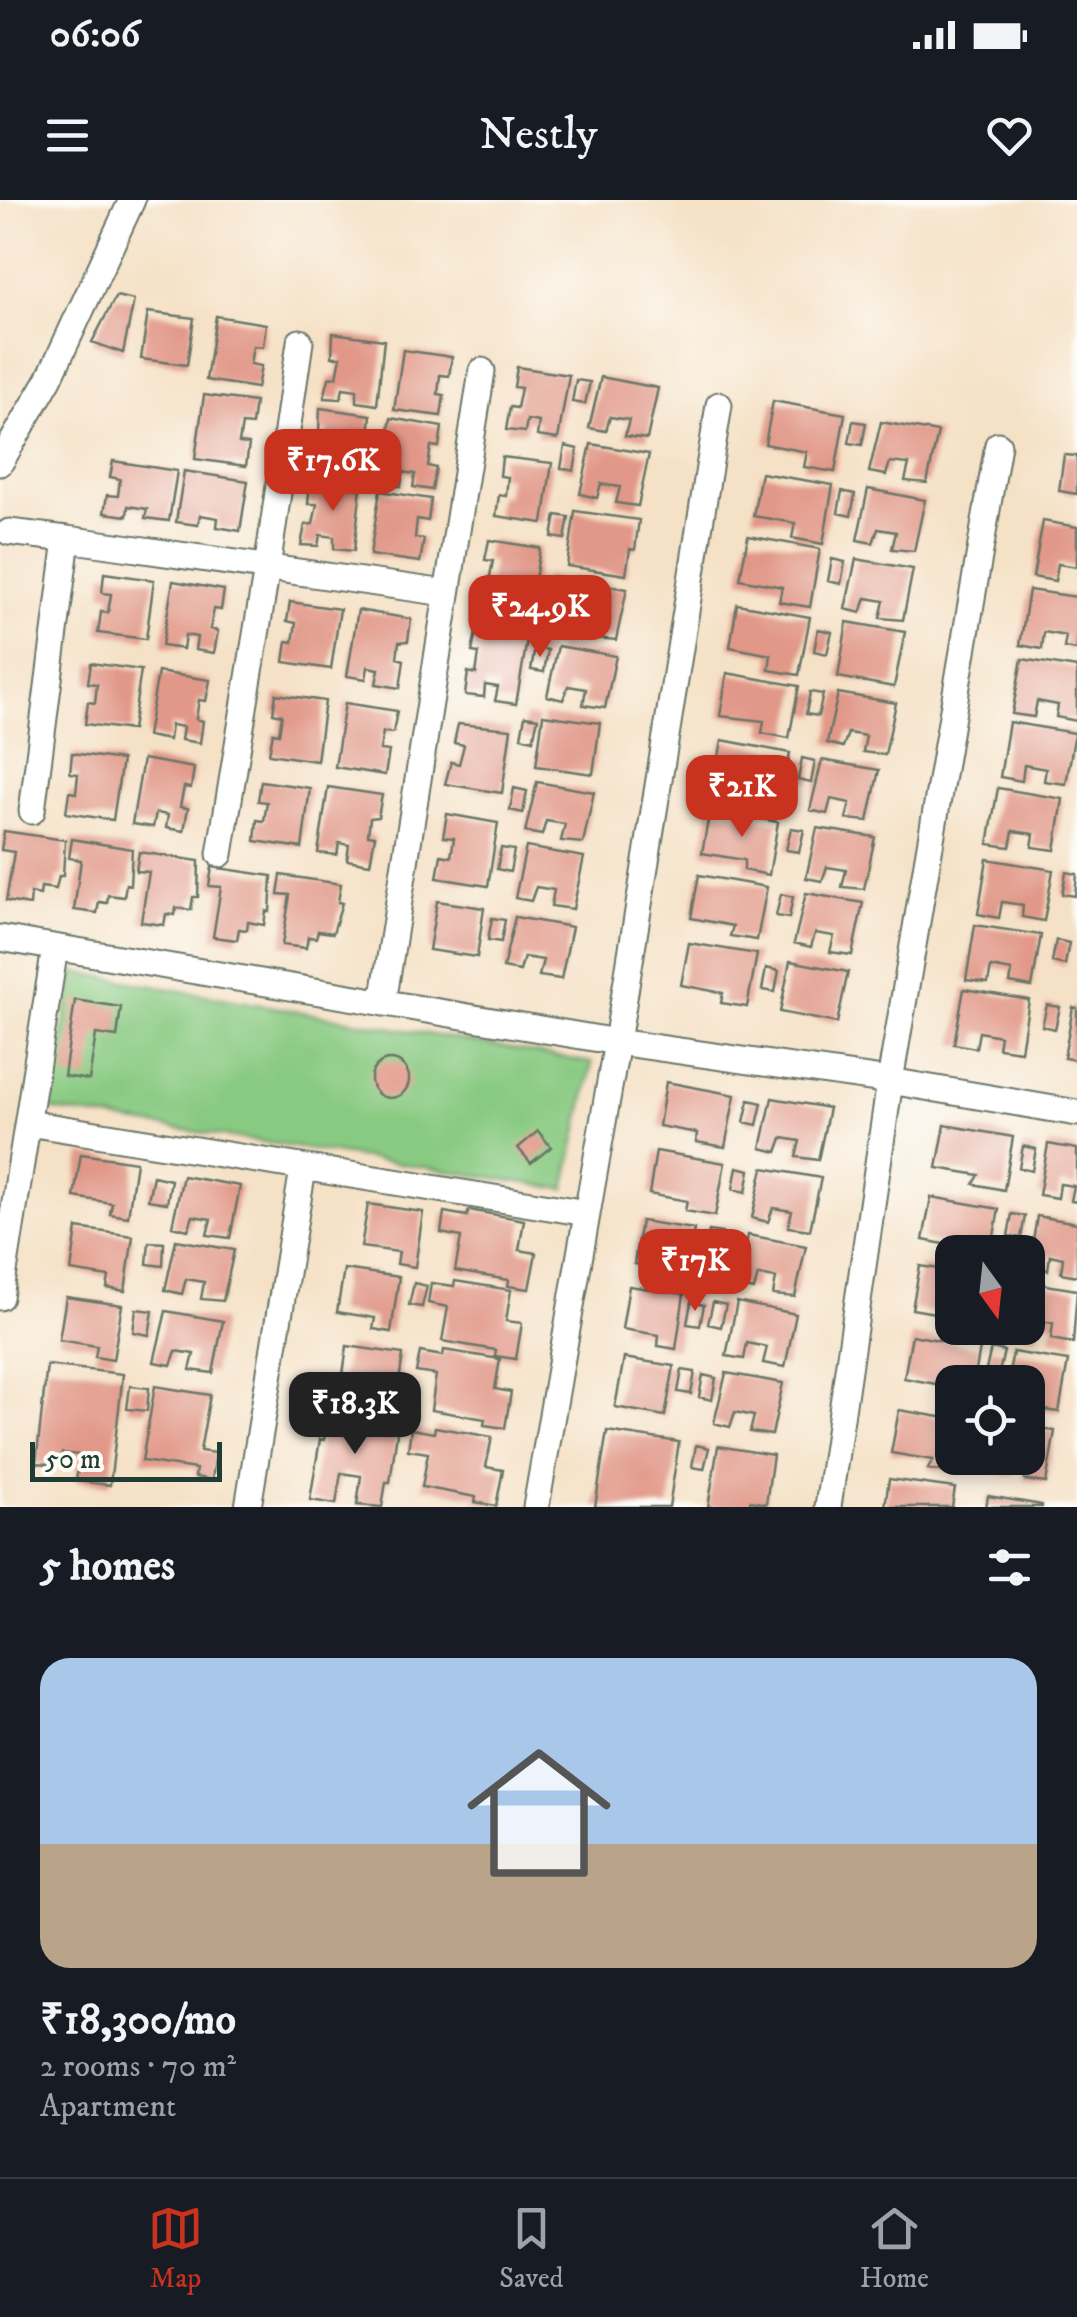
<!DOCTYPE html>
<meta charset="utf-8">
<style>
:root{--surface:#171b24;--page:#242831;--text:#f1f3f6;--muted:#9ea1a6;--line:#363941;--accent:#c8321e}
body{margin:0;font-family:"IM FELL DW Pica",serif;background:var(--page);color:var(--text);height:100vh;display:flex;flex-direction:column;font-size:38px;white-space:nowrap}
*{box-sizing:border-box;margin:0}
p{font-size:32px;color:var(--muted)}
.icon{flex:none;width:55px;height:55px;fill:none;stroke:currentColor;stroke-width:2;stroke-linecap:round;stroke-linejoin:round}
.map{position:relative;height:1307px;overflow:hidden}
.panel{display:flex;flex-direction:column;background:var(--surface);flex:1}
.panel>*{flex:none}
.needle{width:65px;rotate:165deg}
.controls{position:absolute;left:935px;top:1035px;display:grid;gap:20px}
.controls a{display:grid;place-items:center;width:110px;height:110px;border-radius:20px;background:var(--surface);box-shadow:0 5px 15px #0003;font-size:50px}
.scale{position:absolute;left:30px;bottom:25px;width:192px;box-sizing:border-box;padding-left:10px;border:5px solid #1f3d34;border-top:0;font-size:28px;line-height:35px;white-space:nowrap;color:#1f3d34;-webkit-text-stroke:8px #fdfcf7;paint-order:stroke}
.price{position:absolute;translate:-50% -85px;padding:0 22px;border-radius:20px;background:var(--accent);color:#fff;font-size:32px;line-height:65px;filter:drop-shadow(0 2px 5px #0008)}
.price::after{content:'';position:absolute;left:50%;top:60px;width:30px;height:22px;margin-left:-15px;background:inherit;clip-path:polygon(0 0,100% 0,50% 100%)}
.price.active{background:#222;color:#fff}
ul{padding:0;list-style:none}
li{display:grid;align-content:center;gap:20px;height:530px;padding:0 40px}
li span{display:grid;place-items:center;height:310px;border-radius:30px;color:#555}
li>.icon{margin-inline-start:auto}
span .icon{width:180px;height:180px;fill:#fffc;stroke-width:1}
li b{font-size:42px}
h2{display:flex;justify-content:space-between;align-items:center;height:120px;padding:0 40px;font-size:42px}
.status{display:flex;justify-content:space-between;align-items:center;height:70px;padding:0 50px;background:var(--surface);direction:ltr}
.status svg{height:28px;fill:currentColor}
header{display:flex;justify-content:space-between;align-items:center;height:130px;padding:0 40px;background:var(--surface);font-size:45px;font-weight:600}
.menu{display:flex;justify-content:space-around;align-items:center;height:140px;border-top:2px solid var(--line);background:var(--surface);font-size:28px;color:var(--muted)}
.menu a{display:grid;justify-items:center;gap:5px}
.menu .active{color:var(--accent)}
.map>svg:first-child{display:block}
.park{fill:#89ca82;stroke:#54845b;stroke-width:2.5}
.building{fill:#e19888}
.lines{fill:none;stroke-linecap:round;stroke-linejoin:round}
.minor-casing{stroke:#6a7667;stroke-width:29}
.minor{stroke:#fff;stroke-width:25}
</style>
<div class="status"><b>06:06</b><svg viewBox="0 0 49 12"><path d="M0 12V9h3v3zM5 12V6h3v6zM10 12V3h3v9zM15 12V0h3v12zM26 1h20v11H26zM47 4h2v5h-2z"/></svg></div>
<header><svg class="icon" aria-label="menu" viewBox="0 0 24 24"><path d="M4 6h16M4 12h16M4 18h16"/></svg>Nestly<svg class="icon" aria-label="heart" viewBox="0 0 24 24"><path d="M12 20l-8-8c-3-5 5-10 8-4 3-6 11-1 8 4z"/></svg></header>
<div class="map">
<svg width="1077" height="1307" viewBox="0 0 1077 1307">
<rect width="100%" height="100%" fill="#fdfcf7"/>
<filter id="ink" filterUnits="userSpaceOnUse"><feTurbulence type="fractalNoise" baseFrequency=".01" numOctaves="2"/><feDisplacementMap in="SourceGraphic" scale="20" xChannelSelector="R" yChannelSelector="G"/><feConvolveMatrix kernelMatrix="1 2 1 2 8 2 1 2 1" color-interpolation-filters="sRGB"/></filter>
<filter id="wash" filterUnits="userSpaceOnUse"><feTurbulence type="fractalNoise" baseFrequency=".0048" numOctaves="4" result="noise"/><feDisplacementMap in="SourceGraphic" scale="40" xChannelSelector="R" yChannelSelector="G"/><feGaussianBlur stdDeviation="2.25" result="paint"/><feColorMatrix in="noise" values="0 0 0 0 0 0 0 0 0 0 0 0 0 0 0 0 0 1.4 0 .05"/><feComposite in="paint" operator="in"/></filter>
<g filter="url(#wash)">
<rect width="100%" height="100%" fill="#f5e1c6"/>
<path class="park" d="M74,772L592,863L565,989L49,909Z"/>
<g id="blocks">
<path class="building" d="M116,96L134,100L123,153L92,142Z
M148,112L194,118L187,165L141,159Z
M216,116L266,124L263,147L253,146L250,164L261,166L257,188L206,180Z
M333,133L384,140L377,205L357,202V190L343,188L341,199L324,198L329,178L337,177L341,157H332Z
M403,150L452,157L449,176L440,175L438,194L444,195L441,216L394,210Z
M517,167L569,175L558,239L537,236L539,222L527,220L525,232L506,230L510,207L517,208L521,188L514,187Z
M601,177L658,188L647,239L625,236L629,220L610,217L606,231L589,228Z
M576,180L590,182L585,204L572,202Z
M204,195L255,202L252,225L242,224L239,243L249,244L246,266L195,259Z
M773,201L845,214L835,272L804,267L807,252L765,244Z
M320,208L371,215L364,279L344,276V265L330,263L328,273L311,272L316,252H323L328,231H319Z
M391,218L442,227L439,247L431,246L428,266L436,268L432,290L413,287L415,274L403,272L401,286L380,283Z
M853,221L866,223L862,245L849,243Z
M881,222L938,232L927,283L905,281L909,264L890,262L886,275L869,272Z
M591,244L649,254L638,306L616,303L620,287L601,284L597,298L580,294Z
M565,246L578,249L574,271L561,268Z
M1064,255L1077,256V294L1059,291Z
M502,257L552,263L543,323L496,316L499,295L506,296L508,277L500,276Z
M113,261L177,271L169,321L145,318L147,309L128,306L127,316L104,313L107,295L118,296L120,279L110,277Z
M184,271L248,281L240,331L217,327L218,318L200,315L198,325L176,322Z
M761,273L833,285L823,344L792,338L795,323L753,316Z
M310,280L361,287L354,351L334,349V337L320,335L318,346L301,345L305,325L313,324L317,304H308Z
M868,289L925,300L914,351L892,349L896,332L878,329L873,343L857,340Z
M380,291L431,299L428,321L417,319L415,338L424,339L420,362L370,355Z
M842,291L855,294L851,316L838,313Z
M575,311L639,320L635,350L630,349L626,375L567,366Z
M556,315L569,317L565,339L552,337Z
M1043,321L1077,327V367L1058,364L1055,381L1033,377Z
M748,336L820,349L810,407L779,402L782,387L740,379Z
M489,340L540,348L530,412L509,409L511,395L499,393L497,405L478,402L481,380L489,381L493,361L485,360Z
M832,359L845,362L841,384L828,381Z
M856,359L913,369L903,420L880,418L884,401L866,398L861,413L845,409Z
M104,373L154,380L146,439L98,433L101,412L108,413L111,394L102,393Z
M545,377L558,380L554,402L541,399Z
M570,379L627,389L616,440L594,438L598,421L579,418L575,433L558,429Z
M173,381L224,390L221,410L214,409L210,429L218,431L214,453L195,450L197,437L185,435L183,449L162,446Z
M1029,390L1077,397V450L1064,448L1066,436L1044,432L1042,449L1020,445Z
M290,402L340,409L331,469L284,462L287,441L293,442L296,423L287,421Z
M737,404L810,417L799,475L769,470L771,455L730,447Z
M358,410L411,419L408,441L399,442L397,458L404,460L400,488L376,484L379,469L368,467L366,479L347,476Z
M847,422L905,432L894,487L838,477Z
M818,429L832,432L827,454L814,451Z
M476,432L527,440L516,504L495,501L498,487L485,485L484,497L465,495L468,472L476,474L479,453L472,452Z
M558,446L616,456L605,508L583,505L586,489L568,486L563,500L547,496Z
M535,448L548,450L544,472L531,470Z
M1022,459L1077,468V521L1056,517L1058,505L1037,501L1034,517L1012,514Z
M91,463L141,470L132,530L85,524L88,502L95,503L97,484L88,483Z
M158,472L210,480L206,501L199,500L196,519L203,521L200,543L181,540L183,527L171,525L169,540L147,536Z
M727,473L799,486L789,538L762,533L764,521L720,516Z
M810,492L823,494L818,516L806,514Z
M838,493L896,503L885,555L863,552L866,536L848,533L843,547L827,543Z
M276,494L325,501L317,561L269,554L273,533L279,534L282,515L273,513Z
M345,503L397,511L393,533L383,532L380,550L389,551L385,575L335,567Z
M543,515L600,523L593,574L536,566Z
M525,516L538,518L533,540L521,537Z
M1009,522L1075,533L1066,584L1044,581L1046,569L1024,565L1022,581L1000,577Z
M458,524L511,529L502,593L445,584L451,562L459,564L464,545L454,543Z
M722,540L790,553L780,605L754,602L755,591L714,584Z
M72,553L122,560L113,620L66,613L69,592L76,593L78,574L70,573Z
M802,558L815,561L811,583L798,580Z
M143,559L194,568L191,588L184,587L180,607L188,608L184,631L166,628L168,615L156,613L153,627L132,624Z
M822,560L879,570L868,621L846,619L850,603L831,599L827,614L810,610Z
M261,581L310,588L302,648L255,641L257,620L264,621L267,602L258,601Z
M537,582L594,592L583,643L561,641L565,624L546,621L542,635L525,632Z
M328,587L382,595L378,617L370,618L368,635L375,636L370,664L347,660L349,645L339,643L337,655L318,653Z
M514,588L527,591L523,613L510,610Z
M998,588L1063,599L1055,650L1032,647L1034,634L1013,631L1010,647L988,644Z
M710,610L778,622L769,675L744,670V660L702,653Z
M447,614L498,623L488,686L437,678L441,655L451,657L454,638L443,637Z
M791,628L804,630L799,652L786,650Z
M817,628L875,637L864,689L842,687L846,670L827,667L822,681L806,678Z
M4,631L65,640L63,676H59L56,689L41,687L40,695L31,693L30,705L6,701L14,652L1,650Z
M72,639L132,649L130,685L126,684L124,697L108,695L107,703L99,702L97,713L74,710L81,660L69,658Z
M526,647L584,657L573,709L551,706L554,690L536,687L531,701L515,698Z
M501,648L514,650L510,672L497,669Z
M139,652L199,661L198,697H193L191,710L176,708L175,715L166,714L164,725L141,722L149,672L136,671Z
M987,659L1053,670L1044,721L1022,717L1023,705L1002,702L999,718L978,714Z
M212,667L272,676L270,712L266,711L264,725L248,722L247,730L239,729L237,740L213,737L221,687L209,686Z
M1066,672L1077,674L1075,696L1062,694Z
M281,675L341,684L338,702L342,703L333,733L318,731L316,738L308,737L306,748L282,745L290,695L278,694Z
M699,675L767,687L757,740L730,736L733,726L691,718Z
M806,693L863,703L852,755L830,752L834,736L815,733L811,747L794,743Z
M781,694L793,697L789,718L776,716Z
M437,701L484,708L477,757L429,750Z
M515,717L572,727L561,779L539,776L543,760L524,757L520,771L503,768Z
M492,718L505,720L501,742L488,740Z
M975,725L1041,735L1032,787L1010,783L1012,771L991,767L988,783L966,780Z
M1056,740L1069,743L1065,765L1052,762Z
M689,743L757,754L747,807L721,803L723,793L681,785Z
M790,761L848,772L837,823L780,812Z
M766,768L779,771L775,792L762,790Z
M964,789L1029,800L1021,851L998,848L1000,836L979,832L976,848L954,844Z
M75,800L121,807L117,837L96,834L89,880L64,876Z
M1047,805L1060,807L1055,829L1042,826Z
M1073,807L1077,808V860L1064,858Z
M371 879a19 19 0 1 1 38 0a19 19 0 1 1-38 0Z
M666,882L735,895L725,947L696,942L697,933L659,926Z
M772,898L829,908L818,960L796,957L800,941L782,938L777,952L761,948Z
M749,900L762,903L757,925L744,922Z
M945,925L1013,937L1004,990L974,984L979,975L937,968Z
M538,931L551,947L531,963L518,948Z
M1048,944L1077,949V1002L1071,1001L1074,986L1060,984L1058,998L1039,995Z
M1023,946L1036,949L1032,971L1019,968Z
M656,951L725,963L715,1016L685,1011L687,1001L649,994Z
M81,954L136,962L128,1017L110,1014L112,1003L74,997Z
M737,967L750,970L746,992L733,989Z
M763,968L821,978L810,1030L788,1027L792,1011L773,1008L768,1022L752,1018Z
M153,976L171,980L167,1003L148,1000Z
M183,976L240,986L230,1038L207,1035L211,1019L193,1016L188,1030L172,1026Z
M931,997L999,1009L991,1052H962L965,1048L923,1040Z
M368,1004L423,1012L415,1067L397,1064L399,1052L361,1047Z
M469,1010L524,1020L519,1050L536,1053L529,1089L508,1086L509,1080L455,1071L461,1037L441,1033L444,1012L467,1016Z
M1012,1014L1025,1016L1021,1038L1008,1036Z
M1037,1016L1077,1023V1076L1061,1073L1063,1058L1050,1055L1048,1070L1029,1067Z
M641,1021L694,1029L685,1081L668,1078L669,1069L634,1064Z
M77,1028L133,1036L125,1091L107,1088L109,1077L71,1071Z
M709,1031L722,1033L718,1055L705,1052Z
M748,1035L806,1046L795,1097L773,1095L776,1078L758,1075L754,1090L737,1086Z
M727,1036L739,1038L735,1060L722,1058Z
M176,1040L234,1050L223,1101L201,1099L204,1082L186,1079L182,1094L165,1090Z
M149,1042L164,1043L163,1066L147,1064Z
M920,1066L952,1071V1116L912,1109Z
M344,1069L399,1077L391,1132L373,1129L375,1118L337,1112Z
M455,1081L511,1090L506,1121L522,1123L516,1159L495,1156L496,1150L442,1141L448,1107L428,1103L431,1083L454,1086Z
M1028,1082L1077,1090L1073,1143L1051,1139L1053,1123L1040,1121L1037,1136L1018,1132L1019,1128H1028Z
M414,1083L427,1086L422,1107L409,1105Z
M629,1086L684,1094L676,1149L658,1146L659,1135L622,1129Z
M66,1097L122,1105L113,1160L95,1157L97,1146L59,1140Z
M691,1102L704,1105L700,1126L687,1124Z
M713,1102L726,1105L721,1127L708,1124Z
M737,1102L796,1114L785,1167L763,1163L767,1147L747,1143L744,1159L726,1156Z
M136,1109L153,1111L149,1135L133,1132Z
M166,1111L223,1121L213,1173L190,1170L194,1154L176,1151L171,1165L154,1162Z
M912,1135L980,1148L974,1182H952V1197L941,1195L946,1186L904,1178Z
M347,1146L403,1154L395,1209L377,1206L378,1195L341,1189Z
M991,1148L1004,1151L999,1173L986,1170Z
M444,1150L500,1159L495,1189L511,1192L505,1228L484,1225L485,1219L431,1210L436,1175L416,1172L420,1152L443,1156Z
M1013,1152L1068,1161L1059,1212L1036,1209L1039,1193L1028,1191V1182H1007Z
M624,1158L674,1166L665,1216L615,1207Z
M47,1165L123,1174L110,1285L76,1281L80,1255L62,1253L60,1265L36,1263Z
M682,1170L695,1172L691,1194L678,1192Z
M726,1173L783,1183L772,1235L750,1232L754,1216L735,1212L730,1227L714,1223Z
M703,1175L716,1178L712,1200L699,1197Z
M130,1186L149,1188L147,1211L127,1209Z
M155,1186L210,1195L200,1251L216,1253L212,1280L195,1277L196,1269L142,1261Z
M899,1210L952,1219V1258H961L958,1274L928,1269L933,1260L891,1253Z
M328,1212L399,1219L390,1282H386L382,1307L357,1305L361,1276L341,1273L336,1304L310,1300L320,1239L324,1240Z
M435,1227L492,1237L486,1267L503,1270L496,1306L475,1302L476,1297L422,1287L428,1253L408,1250L411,1229L434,1233Z
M1028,1227L1055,1231L1046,1283L1024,1280L1027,1264L1013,1262L1011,1276L991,1273L994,1258H1028Z
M607,1231L679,1242L669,1307H595Z
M696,1245L709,1248L704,1269L692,1267Z
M718,1246L773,1255L766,1304L750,1301L749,1307H708Z
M889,1279L955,1288L952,1307H885Z
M988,1296L1042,1305V1307H986Z"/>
</g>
</g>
<g filter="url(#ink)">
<use href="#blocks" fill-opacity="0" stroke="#6a7667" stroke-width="2.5"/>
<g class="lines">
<defs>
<path id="minor" d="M0,263L49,179L132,0
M9,332L67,339L32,611
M67,339L446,393
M220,654L267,368L300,142
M0,738L617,842L890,881L1077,913
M383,803L482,171
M28,923L587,1013
M0,1097L55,748
M248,1307L303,969
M536,1307L617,842L719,205
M828,1307L890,881L998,245"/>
</defs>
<use href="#minor" class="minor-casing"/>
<use href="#minor" class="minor"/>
</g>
</g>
</svg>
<div class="controls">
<a><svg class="needle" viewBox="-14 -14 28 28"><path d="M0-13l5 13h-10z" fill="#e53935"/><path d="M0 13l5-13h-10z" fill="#9ea1a6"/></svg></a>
<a><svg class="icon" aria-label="locate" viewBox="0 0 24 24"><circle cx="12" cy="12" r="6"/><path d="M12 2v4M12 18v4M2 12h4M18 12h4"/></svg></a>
</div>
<div class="scale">50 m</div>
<b class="price" style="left:333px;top:314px">₹17.6K</b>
<b class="price" style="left:540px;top:460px">₹24.9K</b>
<b class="price" style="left:742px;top:640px">₹21K</b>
<b class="price" style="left:695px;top:1114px">₹17K</b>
<b class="price active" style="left:355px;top:1257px">₹18.3K</b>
</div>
<section class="panel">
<h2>5 homes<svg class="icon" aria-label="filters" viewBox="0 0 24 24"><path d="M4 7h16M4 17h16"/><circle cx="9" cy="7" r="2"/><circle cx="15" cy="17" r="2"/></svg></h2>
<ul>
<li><span style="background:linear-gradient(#a9c7e8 60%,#b9a48a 0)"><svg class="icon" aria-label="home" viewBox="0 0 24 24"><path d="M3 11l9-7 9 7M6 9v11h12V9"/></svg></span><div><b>₹18,300/mo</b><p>2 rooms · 70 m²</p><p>Apartment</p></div></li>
</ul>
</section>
<nav class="menu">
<a class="active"><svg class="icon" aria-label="map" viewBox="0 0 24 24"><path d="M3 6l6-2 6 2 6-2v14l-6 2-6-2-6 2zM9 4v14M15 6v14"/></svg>Map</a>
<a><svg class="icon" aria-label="saved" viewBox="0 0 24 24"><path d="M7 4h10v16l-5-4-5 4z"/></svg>Saved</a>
<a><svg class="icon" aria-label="home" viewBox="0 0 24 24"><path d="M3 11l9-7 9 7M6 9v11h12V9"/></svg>Home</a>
</nav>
